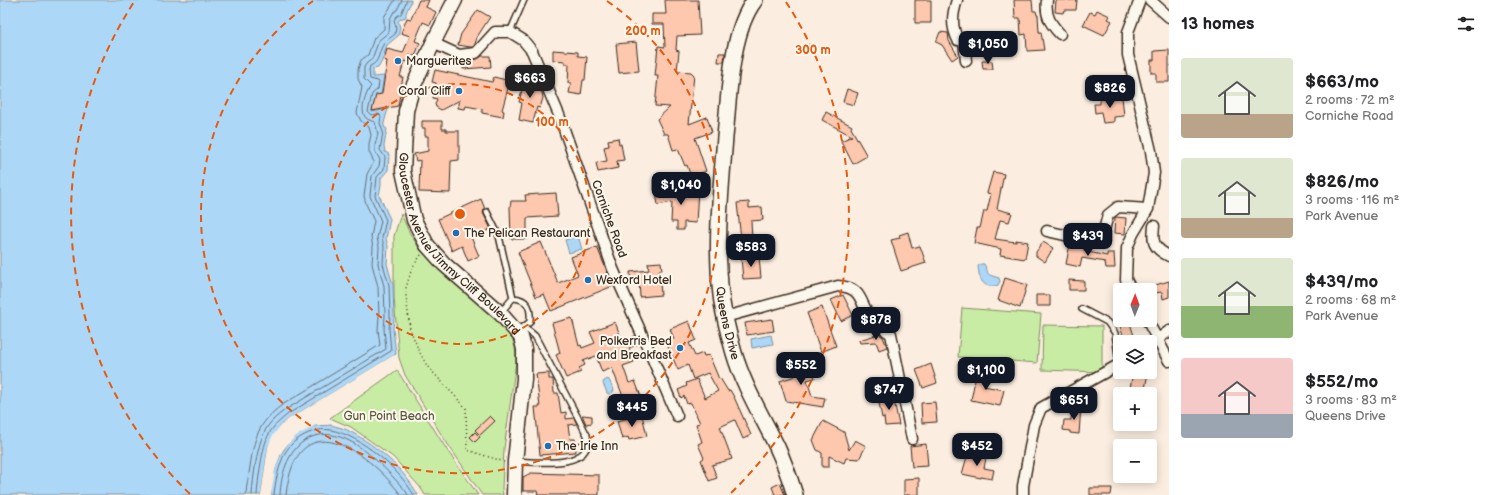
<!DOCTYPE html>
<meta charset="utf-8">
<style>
:root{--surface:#fff;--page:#f2f2f2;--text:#202124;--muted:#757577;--accent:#111827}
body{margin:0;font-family:"Balsamiq Sans",sans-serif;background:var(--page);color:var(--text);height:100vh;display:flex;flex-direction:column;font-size:15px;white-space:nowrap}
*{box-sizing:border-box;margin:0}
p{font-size:13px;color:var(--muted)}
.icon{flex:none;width:22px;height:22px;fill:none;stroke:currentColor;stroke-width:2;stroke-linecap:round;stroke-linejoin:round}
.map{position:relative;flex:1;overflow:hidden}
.sheet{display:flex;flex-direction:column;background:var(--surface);width:320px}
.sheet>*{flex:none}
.needle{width:26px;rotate:1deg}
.controls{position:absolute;left:1113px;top:283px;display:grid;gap:8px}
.controls a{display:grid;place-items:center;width:44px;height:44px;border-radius:4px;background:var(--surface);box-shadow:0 2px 10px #0003;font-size:20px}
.price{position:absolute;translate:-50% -34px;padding:0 9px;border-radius:8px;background:var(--accent);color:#fff;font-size:13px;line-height:26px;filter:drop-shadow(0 1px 2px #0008)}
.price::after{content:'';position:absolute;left:50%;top:24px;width:12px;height:9px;margin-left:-6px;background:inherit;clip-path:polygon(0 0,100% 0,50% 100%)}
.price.active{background:#222;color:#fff}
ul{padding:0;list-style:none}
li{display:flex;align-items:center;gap:12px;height:100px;padding:0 12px}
li span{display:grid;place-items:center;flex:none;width:112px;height:80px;border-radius:4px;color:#555}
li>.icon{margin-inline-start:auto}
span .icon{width:48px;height:48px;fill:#fffc;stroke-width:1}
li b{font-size:17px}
h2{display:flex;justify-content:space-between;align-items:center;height:48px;padding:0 12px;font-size:17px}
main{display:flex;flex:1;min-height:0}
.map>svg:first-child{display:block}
.green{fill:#c9eca5;stroke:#828b62}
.water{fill:#acd7f7;stroke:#7f92a0}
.pier{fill:#fbeee0}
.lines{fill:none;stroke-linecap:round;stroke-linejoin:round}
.shore{stroke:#686f75;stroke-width:1}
.building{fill:#fdc8ae;stroke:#3b2a1e}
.lane-casing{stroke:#3b2a1e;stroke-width:8}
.street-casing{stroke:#3b2a1e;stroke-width:13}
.secondary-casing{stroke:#3b2a1e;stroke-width:17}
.primary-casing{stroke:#3b2a1e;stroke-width:18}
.path{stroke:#3b2a1e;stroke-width:1.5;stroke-dasharray:1 3;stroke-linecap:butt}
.lane{stroke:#fbf7ec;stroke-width:5}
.street{stroke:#fbf7ec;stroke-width:10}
.secondary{stroke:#fbf7ec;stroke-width:14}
.primary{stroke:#fbf7ec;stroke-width:15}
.ring{fill:none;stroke:#e8590c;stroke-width:2;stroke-dasharray:7 5}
.poi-dot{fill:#1f6fb2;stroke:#fbf7ec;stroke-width:1.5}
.labels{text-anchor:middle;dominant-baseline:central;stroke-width:4;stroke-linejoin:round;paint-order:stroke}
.poi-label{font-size:12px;fill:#3b2a1e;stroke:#fbf7ec;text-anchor:start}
.street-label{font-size:12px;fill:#3b2a1e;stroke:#fbf7ec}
.park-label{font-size:12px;fill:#5e5a40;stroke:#fbf7ec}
.centre{fill:#e8590c;stroke:#fbf7ec;stroke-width:2}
.ring-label{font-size:12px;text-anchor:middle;font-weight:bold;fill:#e8590c;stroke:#fbf7ec;stroke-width:4;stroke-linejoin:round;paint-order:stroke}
</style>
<main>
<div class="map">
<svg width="1169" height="495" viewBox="0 0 1169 495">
<rect width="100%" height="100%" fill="#fbeee0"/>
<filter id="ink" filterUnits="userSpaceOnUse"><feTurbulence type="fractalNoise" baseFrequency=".025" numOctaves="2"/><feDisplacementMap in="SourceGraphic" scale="8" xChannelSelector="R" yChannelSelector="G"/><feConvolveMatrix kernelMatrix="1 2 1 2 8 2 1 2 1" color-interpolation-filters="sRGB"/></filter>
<g filter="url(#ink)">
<path class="green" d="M401,214L409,232L421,251L499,315C510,331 516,341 516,361L504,449L502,488L503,495H482L441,434L405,375L399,358L394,298V236Z
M962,308L1041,314L1037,363L958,357Z
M1043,325L1102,326V372L1042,370Z
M397,370L447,450L478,495H425L420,487L393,457L351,427L330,418Z"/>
<path class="water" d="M0,0H411C411,6 405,10 406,17L400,19L398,22L400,27L399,31V35L387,45L382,61L378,68L373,69V77L384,76L381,94L376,95L372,112L388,109L384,123V127L387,129L384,146L385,152L389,154L388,170L381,178V186L379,195L390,219L386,239L388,246L387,264L393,285L394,317L393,329L396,354L290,418L280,426L268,447L261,495H0Z
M578,236L582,249L569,253L565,240Z
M981,264H984C991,276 983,273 999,278L1000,281L998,285C983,290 979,279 978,266Z
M771,335L773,344L752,348L751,339Z
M608,379L609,380L614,390L613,392L609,394L607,393L603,383L604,381Z
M331,425C337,427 345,428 351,432C377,446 404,469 418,495H271C271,468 286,432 315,426C320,425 326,426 331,425Z"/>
<path class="pier" d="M394,355L395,357L291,419L281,427L274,438L270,448L263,495H261L268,447L272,437L280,426L290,418Z
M314,424H318L296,436L282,450L275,470L271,495H269L273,470L280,449L295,434Z"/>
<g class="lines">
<path class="shore" d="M246,495C246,486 249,476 250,467C254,438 258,423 282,405L380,345L378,330L379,316L378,287L372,264L373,248L371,237L374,221L366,204L364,196L367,174L374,162L369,152V144L371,135L369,127L361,121L357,113L362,87L358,79V69L361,60L368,55L374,38L384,29V17L395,0
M252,495C253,479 257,446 264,433C268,423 277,416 285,410L386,349L384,329L385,316L384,286L378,264L379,247L377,238L381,221L370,196L372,176L379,166L380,160L375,151V145L378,134L375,122C372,121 368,120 366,118C359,111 366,93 371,86L364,79V67L367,63L372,59L379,40L389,32L390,19L393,13L397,10L402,0
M257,495C258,481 262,446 269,434C273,426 281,420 288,414L391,351L389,329L390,316L389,285L383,264L384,247L382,238L386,220L375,196L377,177L384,169L385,157L380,150L383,132L380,123L381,116L379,114L371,115L368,112L372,94L378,89L379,82L378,81L370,79L369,70L370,66C380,62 378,53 383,45C385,40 391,38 395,34L396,27L394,20L397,16L401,14L407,0
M274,495C275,482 279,465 285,453C293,438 315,427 331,430C361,436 399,469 414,495
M280,495C281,475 287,453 304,441C341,417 382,465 405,490L408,495
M286,495C296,402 366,448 401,495"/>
</g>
<path class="building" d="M419,0H429L426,7L436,12L430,25L423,22L415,41L420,43L415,56L410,54L408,62L404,61L400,77H403L398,106L372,111L376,95L382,94L387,61L384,60L387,49L403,53L410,36L401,33L407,18L411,19Z
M665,0H698L700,35L677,36L676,50L679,51L677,71L691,72L694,75L689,124L707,117L712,132L695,138L706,171L691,177L687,165L685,166L678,149L673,150L668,134H664L657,119L670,107L655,106L658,76H655L658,46L665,47L664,24H652V14H666Z
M915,0H931V23H915Z
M1014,0H1032L1033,11H1036L1037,15H1038L1039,32H1041L1044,50L1027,51L1026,34L1021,35L1020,18H1015Z
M1056,0H1077L1076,10H1064L1063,13L1055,12Z
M478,10L490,17L477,37L475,44L473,47H470L458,45L461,34Z
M1097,10L1110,16L1108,19L1112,21L1104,35L1083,25L1090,12L1095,14Z
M940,32L948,33L949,41L958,56L952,60L942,45L936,42Z
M636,42L639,71L619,73L616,44Z
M553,50L578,52V56L587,57L585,80H583L581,95L569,93L571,83H568L569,64H565V61L553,60Z
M1169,50V82H1156V73H1151V60H1154V51Z
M719,53H725L724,62H718Z
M482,56H490L491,67L463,69V61L477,59Z
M982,61H992L993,69H983Z
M435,70L492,82L494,77L510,81L502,110L504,111L503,117L482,113V109L466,106L465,109L458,108L460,100L441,110L436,107L435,104L437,99L433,98L436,83L432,82Z
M526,74L536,77L534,86L541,88L543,98L540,108L537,107L533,123L519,120L522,103L519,102Z
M847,89L858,93L854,105L843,102Z
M1122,97L1124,116L1114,117V122L1103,123L1101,112L1095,113L1094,104H1100V99Z
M826,112L852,126L851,128L867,156L853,164L841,141L852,136L822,120Z
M422,121H442V129H446V131H459V160L451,161L450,193L419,192L420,160L416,161L414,154L428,151V136H425V128H422Z
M618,138L619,144H621L624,160L617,161L618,168L598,172L596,163L607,161L604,147L609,146L608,140Z
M993,172L1004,174L997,209L1012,213L1009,222L1000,220L995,239L1016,242V240L1028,242L1025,259L1000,255L1001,249L974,243L977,228H980L984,211H987L991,194L987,193Z
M655,187H664L666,196L682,197V188L698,189L696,223L684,222V230H677V222H671L672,202L658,205Z
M556,193L558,216L527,218V239H511L510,207L511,201H526L525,195Z
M481,199L485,209L483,213L491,229L471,237L479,256L468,261L462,246L452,251L438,219Z
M749,202V208L762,207L763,220L751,221L752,238L741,239L737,203Z
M1115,217L1126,218L1125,234L1114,233Z
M908,232L912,248L920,246L926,263L901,271L891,240L900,238L899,235Z
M541,242L558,283L578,275L571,257L597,247L613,286L551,311L544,294L536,297L518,252Z
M1043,242L1053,248L1045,262L1036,256V252Z
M1070,244L1084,247V251L1107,256V253H1114L1115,268H1106L1105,262L1082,258L1080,267L1066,264Z
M759,257L761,278L743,279L741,258Z
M661,262L662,270H659L661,295L640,297L639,281H631L630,272L649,270L648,263Z
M1005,278L1027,285L1020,308L998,300Z
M1069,280L1084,281V290H1069Z
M1169,281V297L1163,299L1162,292L1154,293L1152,286Z
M843,295L853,315L841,321L831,300Z
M1036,295H1050V306H1036Z
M822,307L836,346L821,352L807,313Z
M572,318L579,346L581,345L582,348L595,343L590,332L615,322L622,340L624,341L635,336L639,344L629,348L634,362L623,366L629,383L635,381L642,399L626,404L612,368L602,372L596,356L583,361L585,365L579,368L581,372L566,378L556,355L560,353L552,323Z
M772,319L774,331L747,335L745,323Z
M1118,320H1129L1136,342H1125Z
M689,321L696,340L689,343L695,356L703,353L704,356L709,355L719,379L720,378L728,391L730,390L734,397L751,435L743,439L735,420L720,427L732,459L712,465L717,478L709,481L701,460L704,458L698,444L702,442L696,424L700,423L691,403L687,404L684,396L681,398L678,390L687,386L686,383L697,379L705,398L718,391L708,373L693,379L688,365L678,370L666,342L674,339L670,329Z
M879,334L883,337L887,347L879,350L876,342L860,343L859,340Z
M803,358L805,365L810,364L815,378L807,380L812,396L825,398L823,407L786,401L780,381L795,376L791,362Z
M931,364L937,383L923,388L916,370Z
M977,370L987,372L984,386L1004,390L1000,406L971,400Z
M1133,372L1148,373L1144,394H1129Z
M549,373V379H553L554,393H558L561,413L566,412V419L574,418L577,424L568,425L570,439H575L576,452L540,455L535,407H540L536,374Z
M893,395L899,425L885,426L884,417L882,418L878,398Z
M935,402L937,422L922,423L921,403Z
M1072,405L1081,406L1079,434L1070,433V431L1063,430L1064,420H1071Z
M582,415L592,416V423L586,424Z
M642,415L647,436L629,440L628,437L622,439L617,421Z
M490,416L495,421L480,435L475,430Z
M823,421L844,432L849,450L855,440L866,446L859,459L846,458L844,463L829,456V467H822V453L817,450L813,440Z
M475,432L480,437L475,442L470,437Z
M976,433L991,449L986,454L970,438Z
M926,444L928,466L912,467L910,446Z
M968,453L986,458L984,468L994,470L992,479L981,477V478L962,474Z
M531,473L599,475V495H538L537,491H523V477Z
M919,478V495H904V479Z
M780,483L785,495H775L772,487Z
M1090,488H1112L1111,495H1090Z"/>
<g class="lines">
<defs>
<path id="lane" d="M510,32L524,0
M487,212L499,236L513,298L501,312
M513,298C528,299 531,307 530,322L522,328
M1082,309L1107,322L1115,333L1119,365
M516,461C535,462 595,470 587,435L535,336C529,331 525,327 517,328"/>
<path id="street" d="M957,0C952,15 951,26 958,40L964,39L966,61
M1047,0C1045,16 1050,23 1060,34
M1150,0L1169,17
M433,43L459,55L476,53L495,32H510L523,40L532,51L559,115L613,269L651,355L677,416
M1154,226C1152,242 1153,248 1169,256
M1047,231L1095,242L1099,240L1103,234L1108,215L1118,207L1148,209
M1132,290L1126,280L1127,248L1133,234L1148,209L1154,173L1151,151L1128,55V32L1140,0
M725,317L838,286C865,287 859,306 873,321C878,326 885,330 891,334L912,439
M1147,320L1169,361
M1150,345L1169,331
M1023,495V486L1034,425L1041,408L1120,364"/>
<g id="secondary">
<path id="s1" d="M455,0L433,43L412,89L406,111L403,171L414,220L427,245L444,264L500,313L521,337L524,349V379L515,461L514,495"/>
</g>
<g id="primary">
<path id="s2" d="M755,0C730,32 729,98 725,137C721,190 715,242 721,295C723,314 729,335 734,353C744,387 762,416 777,447C784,462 790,479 795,495"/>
</g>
</defs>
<use href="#lane" class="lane-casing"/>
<use href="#street" class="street-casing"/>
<use href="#secondary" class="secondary-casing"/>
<use href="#primary" class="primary-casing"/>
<path class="path" d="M421,255L412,268L406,288V296L410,329L419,351L427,366L466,408L467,450L505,462"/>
<use href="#lane" class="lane"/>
<use href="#street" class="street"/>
<use href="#secondary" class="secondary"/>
<use href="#primary" class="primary"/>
</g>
</g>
<g class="ring">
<circle cx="460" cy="214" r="130"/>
<path d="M607 1A259 259 0 1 1 313 1"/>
<path d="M190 494A389 389 0 0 1 134 2M786 2A389 389 0 0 1 730 494"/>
</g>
<g class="poi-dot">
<circle cx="398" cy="61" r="4"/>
<circle cx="459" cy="91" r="4"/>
<circle cx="456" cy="233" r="4"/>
<circle cx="588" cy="280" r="4"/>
<circle cx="680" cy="348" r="4"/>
<circle cx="548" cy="446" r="4"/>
</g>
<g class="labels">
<g class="poi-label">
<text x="406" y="61">Marguerites</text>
<text x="451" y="91" text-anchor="end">Coral Cliff</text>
<text x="464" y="233">The Pelican Restaurant</text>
<text x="596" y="280">Wexford Hotel</text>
<text x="672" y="341" text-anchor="end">Polkerris Bed<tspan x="672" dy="14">and Breakfast</tspan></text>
<text x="556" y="446">The Irie Inn</text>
</g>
<g class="street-label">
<text transform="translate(609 219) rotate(70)">Corniche Road</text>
<text stroke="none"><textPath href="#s1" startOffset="275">Gloucester Avenue/Jimmy Cliff Boulevard</textPath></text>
<text stroke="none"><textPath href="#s2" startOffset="329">Queens Drive</textPath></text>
</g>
<g class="park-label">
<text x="389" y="416">Gun Point Beach</text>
</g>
</g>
<circle cx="460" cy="214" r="6" class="centre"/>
<g class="ring-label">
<text x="643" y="35">200 m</text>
<text x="813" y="54">300 m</text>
<text x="552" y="126">100 m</text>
</g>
</svg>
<div class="controls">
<a><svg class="needle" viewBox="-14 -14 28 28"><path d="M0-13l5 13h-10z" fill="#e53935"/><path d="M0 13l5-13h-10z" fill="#757577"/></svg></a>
<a><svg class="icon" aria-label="layers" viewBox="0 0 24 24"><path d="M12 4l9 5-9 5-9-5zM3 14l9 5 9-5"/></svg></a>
<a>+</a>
<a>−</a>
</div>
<b class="price" style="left:988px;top:65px">$1,050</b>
<b class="price active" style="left:530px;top:99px">$663</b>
<b class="price" style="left:1110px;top:109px">$826</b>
<b class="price" style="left:681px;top:206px">$1,040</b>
<b class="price" style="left:1088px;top:257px">$439</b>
<b class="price" style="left:751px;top:268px">$583</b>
<b class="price" style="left:876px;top:341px">$878</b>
<b class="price" style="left:801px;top:386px">$552</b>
<b class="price" style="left:986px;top:391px">$1,100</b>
<b class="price" style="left:889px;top:411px">$747</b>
<b class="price" style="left:1074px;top:421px">$651</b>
<b class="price" style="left:632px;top:428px">$445</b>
<b class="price" style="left:977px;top:467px">$452</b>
</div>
<section class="sheet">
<h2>13 homes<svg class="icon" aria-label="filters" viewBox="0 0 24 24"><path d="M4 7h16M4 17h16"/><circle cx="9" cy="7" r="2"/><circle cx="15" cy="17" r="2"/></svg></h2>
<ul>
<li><span style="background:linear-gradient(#dfe7d0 70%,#b9a48a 0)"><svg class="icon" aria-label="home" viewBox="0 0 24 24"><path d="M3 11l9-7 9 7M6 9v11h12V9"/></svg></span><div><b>$663/mo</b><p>2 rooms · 72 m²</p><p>Corniche Road</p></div></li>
<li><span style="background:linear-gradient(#dfe7d0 75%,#b9a48a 0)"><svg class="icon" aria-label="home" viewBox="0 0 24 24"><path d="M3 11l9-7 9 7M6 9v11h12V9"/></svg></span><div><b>$826/mo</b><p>3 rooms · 116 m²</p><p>Park Avenue</p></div></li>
<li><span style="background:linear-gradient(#dfe7d0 60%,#8fb573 0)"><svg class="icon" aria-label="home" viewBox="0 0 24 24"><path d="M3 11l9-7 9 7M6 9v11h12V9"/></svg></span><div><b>$439/mo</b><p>2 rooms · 68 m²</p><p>Park Avenue</p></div></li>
<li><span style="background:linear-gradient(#f6c9c9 70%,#9aa5b1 0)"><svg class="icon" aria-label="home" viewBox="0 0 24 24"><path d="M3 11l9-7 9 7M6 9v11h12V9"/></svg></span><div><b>$552/mo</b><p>3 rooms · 83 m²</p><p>Queens Drive</p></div></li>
</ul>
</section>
</main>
